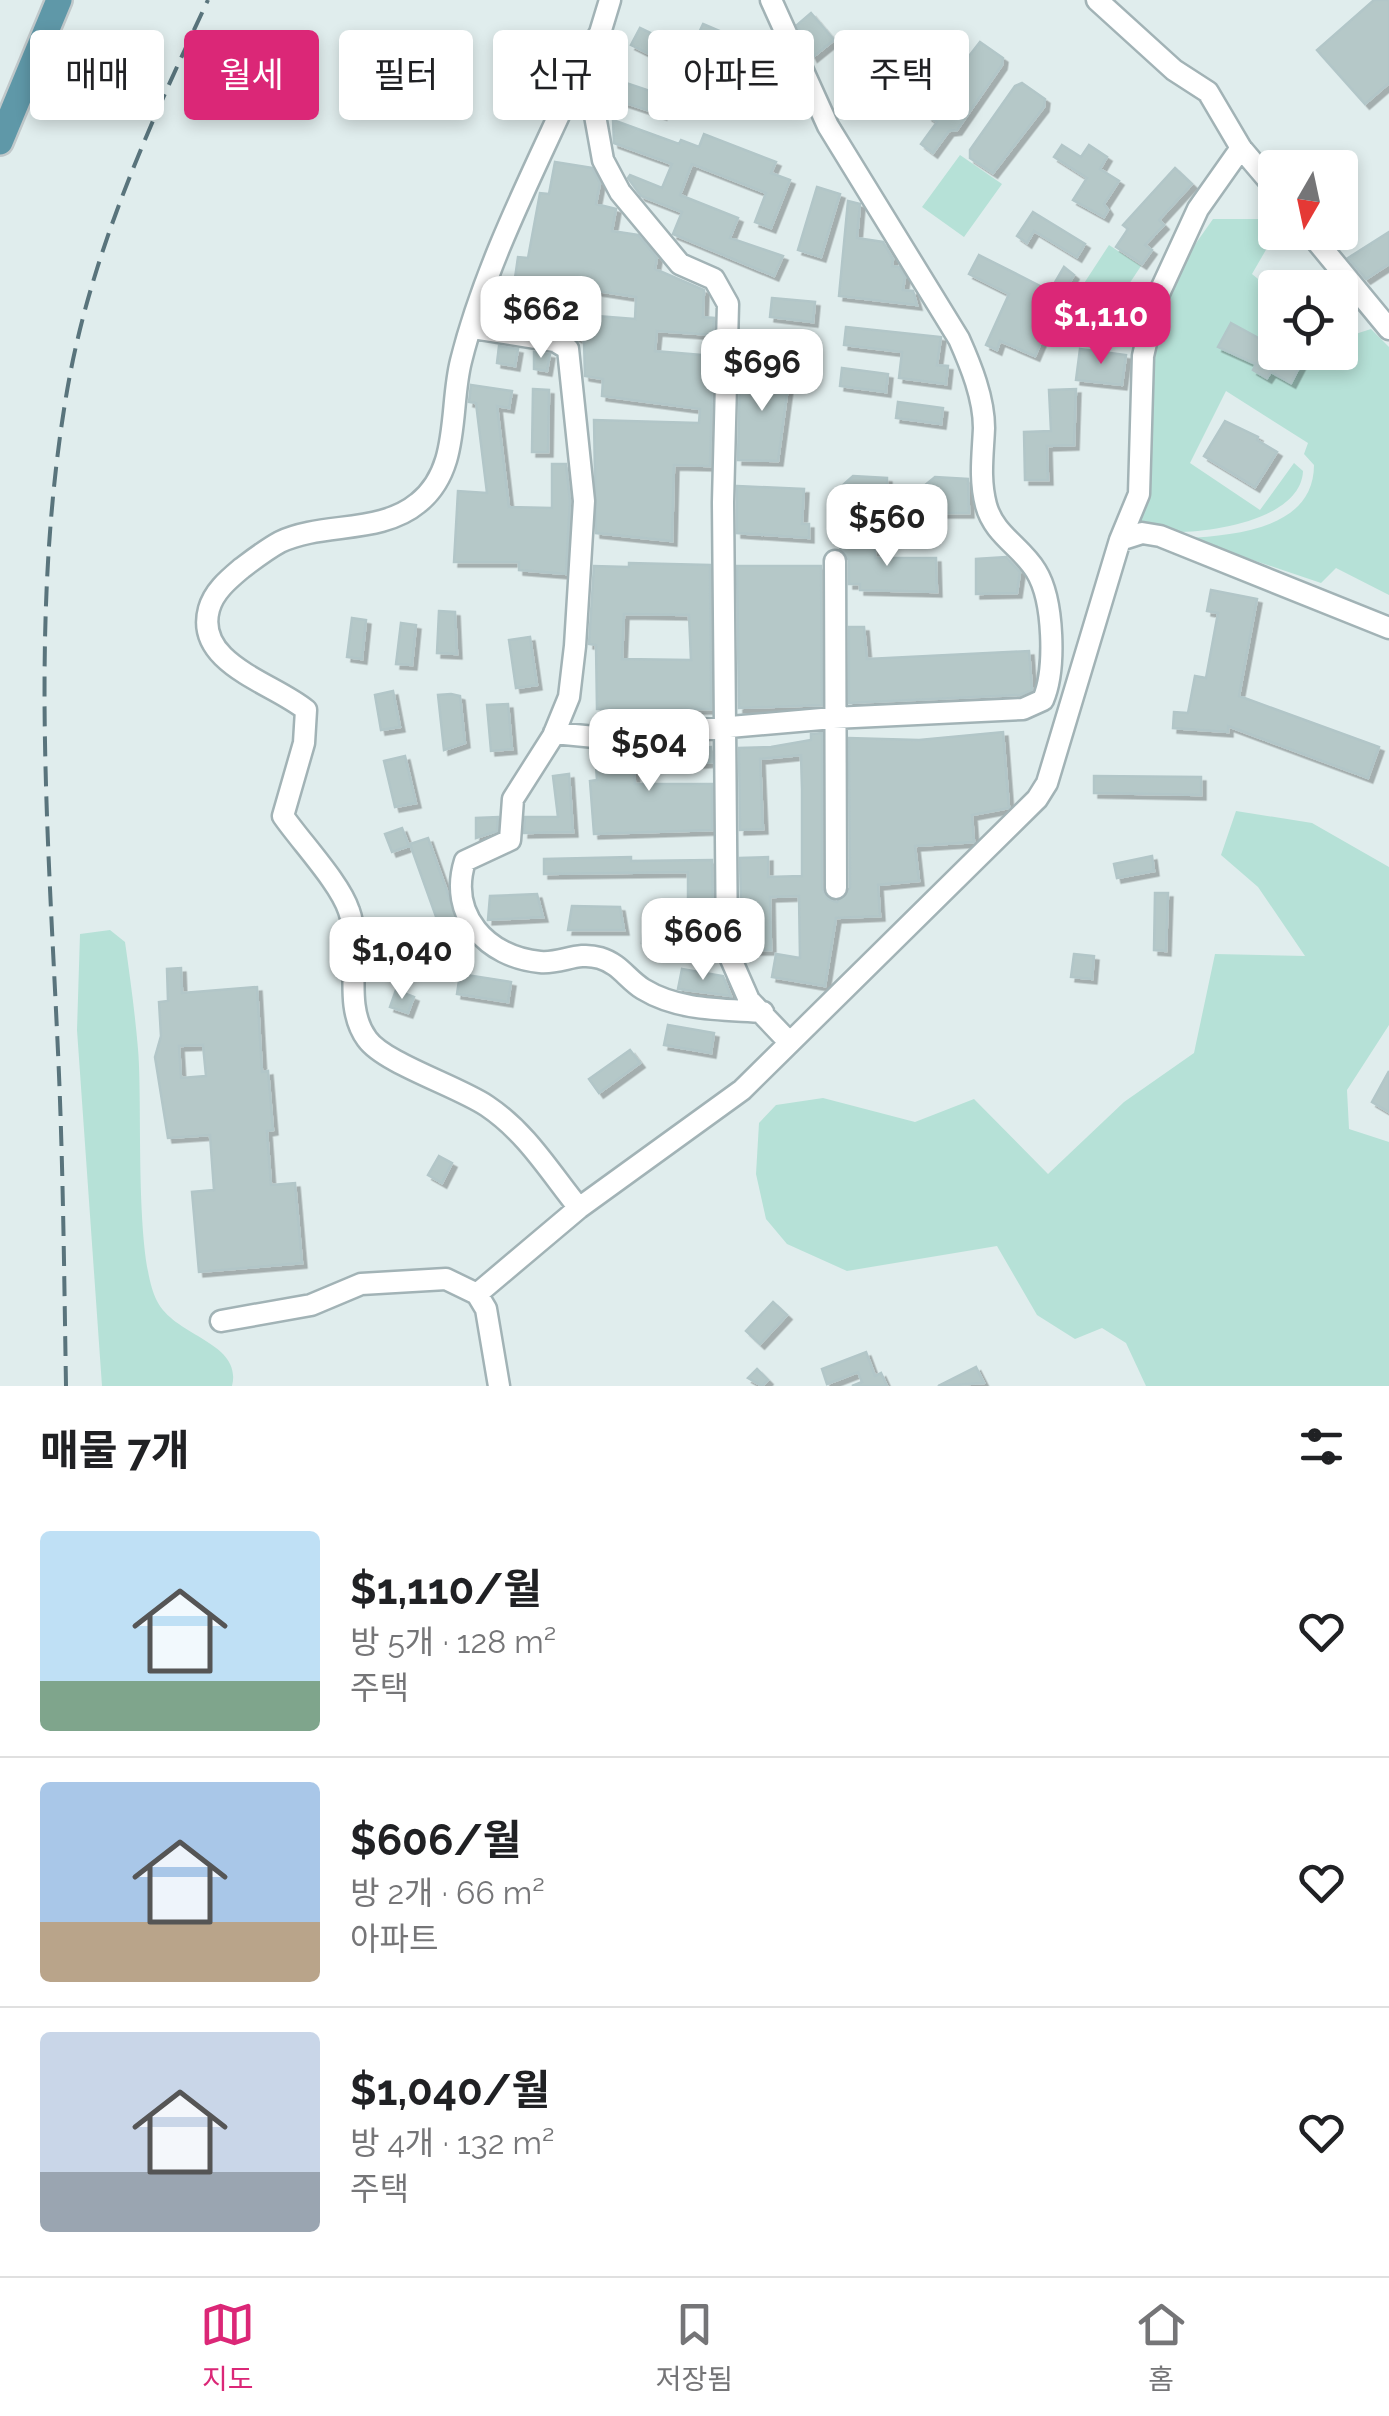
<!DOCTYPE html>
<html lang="ko">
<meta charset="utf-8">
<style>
:root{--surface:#fff;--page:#f2f2f2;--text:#202124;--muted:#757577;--line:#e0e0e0;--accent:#db2777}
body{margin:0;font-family:Raleway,"Noto Sans KR",sans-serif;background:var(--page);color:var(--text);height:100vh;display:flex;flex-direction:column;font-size:38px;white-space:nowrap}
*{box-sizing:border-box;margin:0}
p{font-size:32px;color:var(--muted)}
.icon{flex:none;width:55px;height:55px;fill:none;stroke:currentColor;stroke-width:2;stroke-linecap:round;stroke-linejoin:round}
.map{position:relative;height:1386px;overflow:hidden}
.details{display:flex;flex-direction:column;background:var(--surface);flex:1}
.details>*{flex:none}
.guide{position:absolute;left:30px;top:30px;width:1330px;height:90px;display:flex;gap:20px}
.needle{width:65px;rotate:189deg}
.tools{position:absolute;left:1258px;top:150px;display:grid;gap:20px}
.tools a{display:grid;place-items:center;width:100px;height:100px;border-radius:10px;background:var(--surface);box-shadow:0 5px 15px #0003;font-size:50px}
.price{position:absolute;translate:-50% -85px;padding:0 22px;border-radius:20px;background:#fff;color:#222;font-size:32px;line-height:65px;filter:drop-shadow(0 2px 5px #0008)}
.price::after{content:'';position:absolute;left:50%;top:60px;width:30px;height:22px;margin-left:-15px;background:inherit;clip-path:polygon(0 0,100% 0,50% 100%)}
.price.current{background:var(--accent);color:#fff}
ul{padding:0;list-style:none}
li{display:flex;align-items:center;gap:30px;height:250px;padding:0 40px}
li+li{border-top:2px solid var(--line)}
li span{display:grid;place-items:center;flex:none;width:280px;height:200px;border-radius:10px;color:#555}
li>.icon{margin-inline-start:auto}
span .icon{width:120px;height:120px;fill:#fffc;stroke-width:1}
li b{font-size:42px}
h2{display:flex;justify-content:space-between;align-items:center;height:120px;padding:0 40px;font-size:42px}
.tag{padding:0 35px;border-radius:10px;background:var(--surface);box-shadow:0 5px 15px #0003;font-size:35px;line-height:90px}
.tag.current{background:var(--accent);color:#fff}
.tabs{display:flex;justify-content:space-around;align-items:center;height:140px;border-top:2px solid var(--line);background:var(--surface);font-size:28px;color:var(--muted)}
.tabs a{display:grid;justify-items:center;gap:5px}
.tabs .current{color:var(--accent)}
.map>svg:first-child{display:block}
.green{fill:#b6e1d7}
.building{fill:#b5c8c8;stroke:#b2c6c8;stroke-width:2.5;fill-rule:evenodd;filter:url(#shadow)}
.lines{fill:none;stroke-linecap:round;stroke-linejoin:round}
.minor-casing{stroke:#a2b3b6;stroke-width:25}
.major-casing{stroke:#c0c8ca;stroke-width:30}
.minor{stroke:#fff;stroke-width:20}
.major{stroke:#5f98a8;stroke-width:25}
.rail{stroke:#59747c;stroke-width:4;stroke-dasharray:20 10;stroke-linecap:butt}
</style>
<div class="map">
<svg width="1389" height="1386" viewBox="0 0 1389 1386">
<defs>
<filter id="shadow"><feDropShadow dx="4.5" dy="4.5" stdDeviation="0" flood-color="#0004"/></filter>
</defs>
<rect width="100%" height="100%" fill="#e0eded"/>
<path class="green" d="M960,155L1002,184L964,237L922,207Z
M1213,219H1275V232L1286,233L1267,248L1252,274L1275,293V352H1340V339L1371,329L1389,347V595L1336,568L1321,583L1187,538C1237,535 1314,528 1314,465L1304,454L1308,443L1226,391L1190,463L1260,510L1294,463L1303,471C1301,519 1212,533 1172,532C1160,531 1146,525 1134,522L1152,349L1177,270Z
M1109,245L1141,266L1096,334L1064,314Z
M1236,811L1312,823L1389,867V1025L1347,1090L1349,1129L1389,1142V1386H1146L1126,1343L1102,1328L1075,1339L1037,1315L997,1246L847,1271L787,1244L766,1219L756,1174L759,1123L776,1105L823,1098L915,1122L974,1099L1048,1174L1124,1102L1194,1053L1215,954L1305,956L1258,887L1221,855Z
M110,930L125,942C130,977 135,1013 138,1049C143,1106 134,1257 157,1301C175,1337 243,1342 232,1386H102L77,1030L80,934Z"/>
<path class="building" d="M1374,0H1389V83L1365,104L1317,50Z
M811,13L834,40L813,57L797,25Z
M703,24L757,47L750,63L696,39Z
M640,28L684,49L676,67L631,45Z
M980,42L1003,58L1002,65L957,130L949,131L933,153L921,144L937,122L928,116V109Z
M620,81L668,97L662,115L614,99Z
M1022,83L1045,99L1044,107L993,173L970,158V150L1015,86Z
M613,120L679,144L681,140L699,147L704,134L776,162L771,173L790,180L771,228L755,222L766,193L692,164L680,195L738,218L730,238L783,256L774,276L673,234L682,212L641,196L628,178L630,175L662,188L672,164L614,143Z
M1062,145L1081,157L1089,145L1107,157L1100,169L1119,181L1104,204L1108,210L1104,217L1073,200L1087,178L1054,157Z
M555,162L592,168L600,183L596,204L616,209L612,231L638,235L657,258L655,269L704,290L703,317L714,318L713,335L657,331L655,351L713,356L710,466L674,465L672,541L596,533L594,420L699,423L700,409L602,396L603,379L585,376L584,341L558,328L535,324V311L635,319L636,297L515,278L518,257L528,258L540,193L549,194Z
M1175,168L1192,184L1159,220L1164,225L1145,245L1152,250L1142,264L1116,247L1128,229L1123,225Z
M817,187L840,194L821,257L798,250Z
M848,201L860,204L857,238L883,242L893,259L892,266L899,267L905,277L903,290L913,291L917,305L839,296Z
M1033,212L1085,244L1077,257L1034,231L1027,243L1017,236Z
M1389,232V264L1366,279L1348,258Z
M979,255L1050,291L1064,267L1074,275L1047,319L1050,321L1035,356L1000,341L997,350L986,345L1009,294L969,274Z
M772,298L815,302L813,322L770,317Z
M498,305L524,309L522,322L497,318Z
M1231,323L1275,347V352L1302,362L1291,383L1271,372L1267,378L1253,370L1256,364L1218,347Z
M846,327L941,337L937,365L948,366L946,384L899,378L902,352L844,345Z
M499,346L518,349L515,366L497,363Z
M1080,349L1126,355L1122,385L1076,380Z
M534,352L550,354L547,371L534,369Z
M842,368L888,374L886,392L840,386Z
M740,370L790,372L778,461L738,460Z
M471,385L512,391L509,408L497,406L509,507L552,508V464H566L570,501L566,574L519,570V562H454L458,491L487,493L476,403L469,402Z
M533,389L549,390L548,452H532Z
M1076,389L1074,445L1047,446L1048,480H1025L1024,432L1051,431L1049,390Z
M898,402L943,408L941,424L896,418Z
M1225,421L1258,437L1257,440L1277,452L1255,487L1204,456Z
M853,476L887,478V512L846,513L843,485Z
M935,477L968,479L969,513H927L924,486Z
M737,486L804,489L802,524H809V538L737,533Z
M840,537H875V558H936L937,592L860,590V584H849V560L840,548Z
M1006,557L1020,572L1017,593L976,594V559Z
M629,563L710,565L711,709H597L596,645L589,644L594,566L629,567ZM624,614L689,615L691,660L622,659Z
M737,566H821L822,705L739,708Z
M1211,590L1257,599L1239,696L1379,747L1368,778L1228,726V732L1173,728L1174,712L1188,713L1195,676L1206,678L1218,613L1207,611Z
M439,611L455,612L457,654L437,653Z
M352,618L366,620L362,659L347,657Z
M401,623L416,625L412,665L396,664Z
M849,627H864L867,659L1029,651L1032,690L1020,695L849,703Z
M530,637L537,685L516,688L509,640Z
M393,691L400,727L381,730L375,695Z
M451,694L460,696L465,743L444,750L438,695Z
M508,704L512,749L491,751L487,705Z
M1003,732L1009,808L972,815L974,842L915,846L919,881L878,885L880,916L836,918L825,986L772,977L776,954L800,958L799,896L770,897L771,950H742L740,858L768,857V877L802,876V789L801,755L760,759L763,829L740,830L739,748L771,747L811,740V734L822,733V888L828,899L837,902L850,888L849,738L919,740Z
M672,746L673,750L711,747L712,762L634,768L635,784H712V830L594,834L590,781L597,780L595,752Z
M405,756L416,803L395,807L384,761Z
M569,774L573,832L524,833L525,817H558L553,776Z
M1094,776L1201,777V795L1094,793Z
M498,817L497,831L476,838V818Z
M402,828L409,846L392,852L385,834Z
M428,838L467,947L449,953L410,844Z
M1152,856L1154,871L1117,878L1114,864Z
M631,857V861L712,860L713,910H688V872L544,874V859Z
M1155,893H1168L1166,951L1154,950Z
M537,894L543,917L488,920L490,896Z
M572,906L620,907L624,930H568Z
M644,925L713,935V949L642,943Z
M1074,954L1094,956L1092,979L1071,977Z
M181,968L182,993L257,987L262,1072L268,1071L273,1130L267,1131L271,1185L295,1183L302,1263L199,1272L192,1192L214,1190L210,1135L168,1138L155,1057L161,1036L159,1002L168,1001L167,969ZM203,1045L206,1076L181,1078L179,1046Z
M682,969L723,976L731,996L678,989Z
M460,974L511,982L508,1002L457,994Z
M396,990L414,997L408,1013L390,1007Z
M668,1025L714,1033L711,1053L664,1045Z
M630,1050L640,1063L599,1093L589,1079Z
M1389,1071V1112L1372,1102Z
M439,1156L452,1163L442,1183L428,1175Z
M773,1302L787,1315L760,1344L746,1331Z
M866,1352L875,1376L881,1373L887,1386H852L862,1382L858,1372L827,1384L822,1369Z
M976,1367L984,1383L938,1386Z
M757,1369L768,1380L762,1386L748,1378Z"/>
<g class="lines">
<defs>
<path id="minor" d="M1097,0L1174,70L1208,92L1241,148L1275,188
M585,60L603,160L620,192L680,264L714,279L728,304L723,502L727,950L749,1000L789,1042
M1309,232L1389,329
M473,328L555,341L568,349L584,501L575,646L569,697L553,736L513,799L510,840L465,861C448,915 487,957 540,962C562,964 577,951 600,958C620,964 627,979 643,989C679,1011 722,1009 763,1012
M1120,540L1142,533L1160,536L1389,628
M835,561L836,888
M554,733L605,738L833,718L1023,709L1043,700C1056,670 1054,600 1036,571C1021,546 994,535 986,505C979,478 983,454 984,428C984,398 971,366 959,339L828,126L771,0
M579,1208C549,1171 527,1133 487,1106C457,1086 384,1063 367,1039C341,1004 363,950 349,911C340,883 301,842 283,816L304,743L306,710C274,683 194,664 209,609C214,591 229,579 242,568C254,559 267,549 280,542C322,522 381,534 418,503C461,469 449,408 461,361C487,257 542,156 585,58L600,33L610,0
M477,1294L579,1208L742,1090L1037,799L1047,783L1120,540L1139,494L1143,356L1156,300L1198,209L1241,148
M221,1321L311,1305L361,1284L446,1279L477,1294L486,1309L499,1386"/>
<path id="major" d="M0,142L59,0"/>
</defs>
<use href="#minor" class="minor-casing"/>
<use href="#major" class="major-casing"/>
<use href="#minor" class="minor"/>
<use href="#major" class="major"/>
<path class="rail" d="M66,1386C64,1268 63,1149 57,1031C47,820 31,607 66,397C89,257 148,128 208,0"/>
</g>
</svg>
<div class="tools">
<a><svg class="needle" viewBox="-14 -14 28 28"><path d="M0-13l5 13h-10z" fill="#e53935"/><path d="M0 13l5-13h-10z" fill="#757577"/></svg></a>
<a><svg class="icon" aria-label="locate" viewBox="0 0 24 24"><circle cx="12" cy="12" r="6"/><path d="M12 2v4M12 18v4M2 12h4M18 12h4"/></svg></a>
</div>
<b class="price" style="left:541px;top:361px">$662</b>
<b class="price current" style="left:1101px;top:367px">$1,110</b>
<b class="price" style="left:762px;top:414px">$696</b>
<b class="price" style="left:887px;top:569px">$560</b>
<b class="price" style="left:649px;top:794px">$504</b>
<b class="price" style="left:703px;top:983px">$606</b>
<b class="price" style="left:402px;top:1002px">$1,040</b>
<div class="guide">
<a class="tag">매매</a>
<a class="tag current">월세</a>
<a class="tag">필터</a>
<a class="tag">신규</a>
<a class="tag">아파트</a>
<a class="tag">주택</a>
</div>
</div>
<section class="details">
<h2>매물 7개<svg class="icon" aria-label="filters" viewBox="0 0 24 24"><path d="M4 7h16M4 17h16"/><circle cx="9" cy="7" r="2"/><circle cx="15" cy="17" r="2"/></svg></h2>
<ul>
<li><span style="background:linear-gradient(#bfe0f5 75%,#7fa58c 0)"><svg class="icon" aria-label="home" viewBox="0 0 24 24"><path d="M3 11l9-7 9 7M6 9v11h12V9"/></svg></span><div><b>$1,110/월</b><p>방 5개 · 128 m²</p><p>주택</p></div><svg class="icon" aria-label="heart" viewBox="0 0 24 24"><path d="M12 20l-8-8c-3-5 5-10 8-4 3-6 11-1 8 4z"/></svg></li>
<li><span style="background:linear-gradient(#a9c7e8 70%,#b9a48a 0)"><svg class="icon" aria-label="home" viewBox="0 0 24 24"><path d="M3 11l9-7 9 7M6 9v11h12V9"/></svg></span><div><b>$606/월</b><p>방 2개 · 66 m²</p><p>아파트</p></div><svg class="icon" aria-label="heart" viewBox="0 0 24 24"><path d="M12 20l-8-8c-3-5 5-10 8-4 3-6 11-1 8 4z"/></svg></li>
<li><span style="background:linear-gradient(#c9d6e8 70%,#9aa5b1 0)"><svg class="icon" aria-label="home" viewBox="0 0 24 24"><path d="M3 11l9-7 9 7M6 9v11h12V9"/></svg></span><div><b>$1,040/월</b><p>방 4개 · 132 m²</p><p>주택</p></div><svg class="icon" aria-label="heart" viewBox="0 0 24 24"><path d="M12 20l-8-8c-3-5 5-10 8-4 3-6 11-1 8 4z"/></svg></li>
</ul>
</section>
<nav class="tabs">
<a class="current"><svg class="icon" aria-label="map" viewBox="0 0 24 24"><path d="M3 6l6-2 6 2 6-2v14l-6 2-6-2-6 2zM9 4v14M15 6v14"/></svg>지도</a>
<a><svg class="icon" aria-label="saved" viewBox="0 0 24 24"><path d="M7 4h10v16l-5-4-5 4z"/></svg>저장됨</a>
<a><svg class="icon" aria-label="home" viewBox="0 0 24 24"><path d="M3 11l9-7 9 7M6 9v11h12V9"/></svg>홈</a>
</nav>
